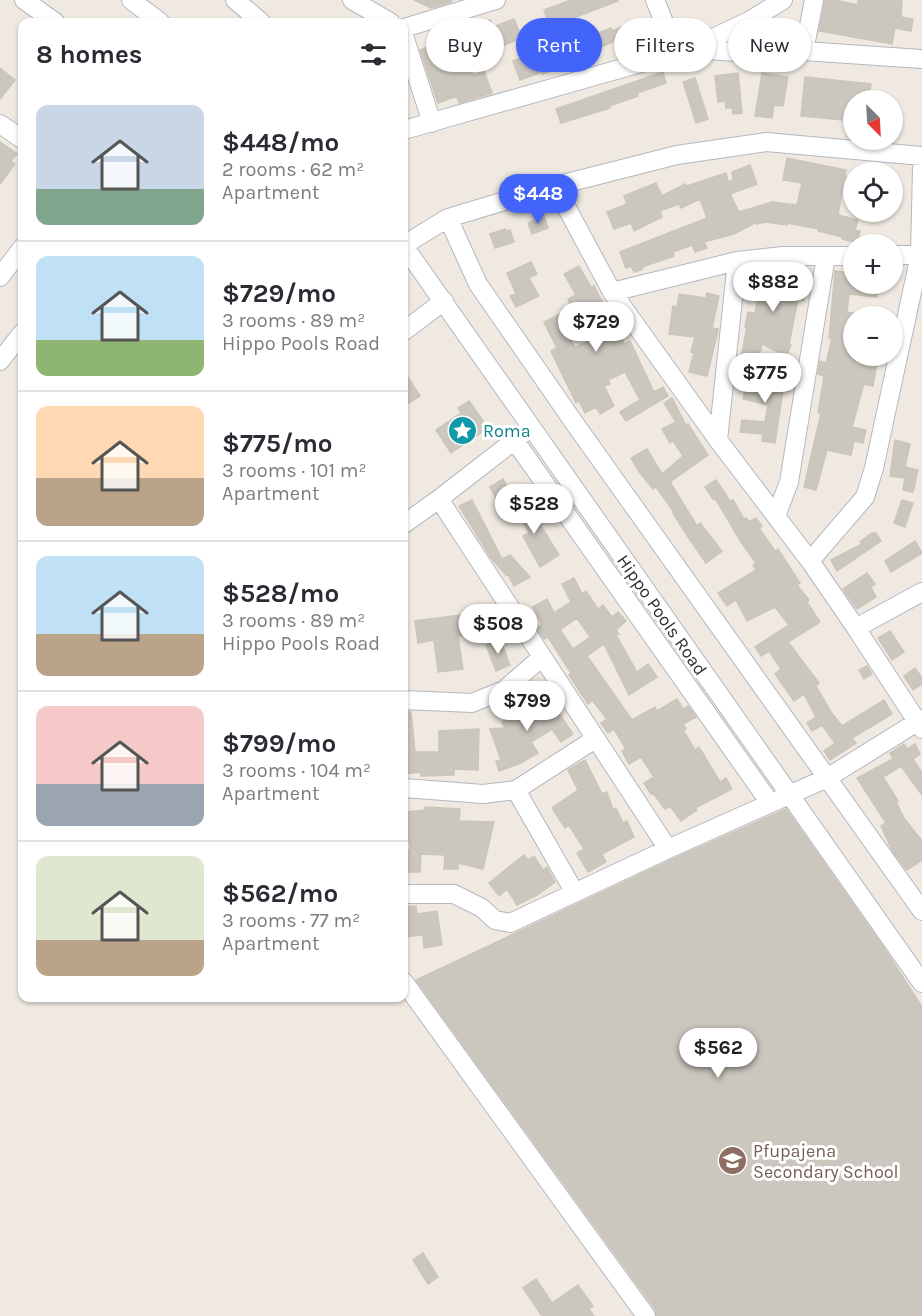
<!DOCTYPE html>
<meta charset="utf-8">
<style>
:root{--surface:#fff;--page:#f7f7f7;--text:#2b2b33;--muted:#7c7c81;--line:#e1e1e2;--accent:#4264fb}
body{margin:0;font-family:Karla,sans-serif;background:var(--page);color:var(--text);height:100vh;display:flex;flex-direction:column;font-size:22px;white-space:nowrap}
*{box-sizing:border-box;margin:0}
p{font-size:20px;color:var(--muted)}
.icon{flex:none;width:33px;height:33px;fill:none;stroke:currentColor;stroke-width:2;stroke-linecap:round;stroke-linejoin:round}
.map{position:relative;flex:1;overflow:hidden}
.side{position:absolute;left:18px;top:18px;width:390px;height:984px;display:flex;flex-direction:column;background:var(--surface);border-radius:12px;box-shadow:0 2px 4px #0004}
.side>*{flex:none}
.hud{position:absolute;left:426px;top:18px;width:405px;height:54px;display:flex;gap:12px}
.needle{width:39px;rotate:156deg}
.controls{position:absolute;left:843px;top:90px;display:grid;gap:12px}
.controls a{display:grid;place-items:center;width:60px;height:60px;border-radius:50%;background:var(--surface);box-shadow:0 2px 4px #0004;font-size:30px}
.price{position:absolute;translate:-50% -51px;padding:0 14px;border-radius:21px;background:#fff;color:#222;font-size:20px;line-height:39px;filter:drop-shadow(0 2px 3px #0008)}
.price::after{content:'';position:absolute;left:50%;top:36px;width:18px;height:14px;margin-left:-9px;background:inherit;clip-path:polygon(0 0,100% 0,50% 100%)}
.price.active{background:var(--accent);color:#fff}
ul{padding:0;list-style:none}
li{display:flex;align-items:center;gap:18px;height:150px;padding:0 18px}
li+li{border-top:2px solid var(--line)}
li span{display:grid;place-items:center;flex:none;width:168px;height:120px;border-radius:12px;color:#555}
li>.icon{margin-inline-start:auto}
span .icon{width:72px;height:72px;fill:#fffc;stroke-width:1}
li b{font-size:26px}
h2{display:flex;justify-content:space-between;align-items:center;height:72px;padding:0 18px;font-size:26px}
.chip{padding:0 21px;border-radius:27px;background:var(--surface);box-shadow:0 2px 4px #0004;font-size:21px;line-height:54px}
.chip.active{background:var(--accent);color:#fff}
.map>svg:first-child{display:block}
.building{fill:#cbc7bf;stroke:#cbc5ba;stroke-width:1.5;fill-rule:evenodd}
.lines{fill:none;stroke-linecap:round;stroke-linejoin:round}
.minor-casing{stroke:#b4b7c1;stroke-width:20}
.minor{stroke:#fff;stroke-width:18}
.labels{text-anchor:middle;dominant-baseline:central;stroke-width:6;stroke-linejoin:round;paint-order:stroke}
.culture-label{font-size:18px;fill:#0d838f;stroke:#fff;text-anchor:start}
.street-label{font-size:18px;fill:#2e2e2e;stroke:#fff}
.education-label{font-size:18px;fill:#785e54;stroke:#fff;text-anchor:start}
</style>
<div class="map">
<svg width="922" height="1316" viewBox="0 0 922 1316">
<rect width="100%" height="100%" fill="#efe9e1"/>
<path class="building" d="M414,0H452L451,2L431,8Z
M571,0H617L618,1L550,27L544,10Z
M825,0H835L858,5V0H902L901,17L913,19L911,31L895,28L892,44L819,31Z
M514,19L522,38L467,60L473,75L484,71L492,93L459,103L457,96L438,103L420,50L453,38L452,35L490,20L493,27Z
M635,21L639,31L589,52L585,38L611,28L612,31Z
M556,27L568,63L543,74L542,72L520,80L513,61L552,46L546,31Z
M0,68L15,80L0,99Z
M663,72L666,83L637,93L638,96L609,106L610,108L561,123L556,109Z
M738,73L742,113L733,114L732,108H726L725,101L718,102L715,76Z
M762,73L788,77L783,106L774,105L772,118L755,116Z
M805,77L871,84L869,100H854V121L801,116Z
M695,78L708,119L696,123L683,82Z
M0,142L17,154L11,161L15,164L0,184Z
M787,158L846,170L845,177L854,178V195L842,193L838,215L858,220L855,230L860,231L857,243L842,239V237L818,231L819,229L787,223V225L765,222L757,224V222L734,234L704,242L707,248L695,252L692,245L673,252L674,256L642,267L643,269L634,272L631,266L626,268L620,252L707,218L700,199L681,208L679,204L660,211L662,217L634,231L631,223L614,229L607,212L627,204L624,196L656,183L662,196L685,184L687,186L726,173L728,181H733L732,172L750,165L757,184L730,194L739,212L772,202L797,205L802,183L783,180Z
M544,217L548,228L532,234L528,223Z
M505,229L506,231L510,230L514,242L495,248L490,234Z
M531,262L537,274L529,278L539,296L516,307L510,296L516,294L507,273Z
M579,266L591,287L594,286L603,303L600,304L612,331L617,329L624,344L630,341L654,392L663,387L668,396L626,421L620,412L640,400L625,372L608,380L610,384L604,386L614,406L600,414L596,407L585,413L579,401L576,403L551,351L557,348L544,322L572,308L568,299L576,295L564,274ZM584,312L595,338L575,348L562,323Z
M783,267L802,268L800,284L806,285L803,300L798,299L789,344L791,345L786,356L762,344L757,366L740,363L747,327H745L748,312L755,313L761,286L756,285L759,270Z
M835,271L851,273L850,284H878L877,297L849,294L847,312L853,313L851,356H878L873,386L864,384L852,427L866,430L863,443L854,441L851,455L827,450L816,490L804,487L821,413H818L824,376L818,374L820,361L826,363L832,339L829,338Z
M707,293L719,296L712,328L718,329V331L707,376L689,372L694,353L691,352L695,337L669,334L673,306L677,307L679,294L706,298Z
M404,371L420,396L404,406Z
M749,373L790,380L789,391L783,390L775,443L762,441L763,434L740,432L742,420L765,422L768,405L743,399Z
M672,398L686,425L688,424L708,455L670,482L697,526L700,523L722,551L706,563L686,534L673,513L674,512L656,487L653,489L640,473L631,458L647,449L662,474L683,456L673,441L670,443L662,429L676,422L664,403Z
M469,401L488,428L451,453L436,430L461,413L458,408Z
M895,440L910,444L905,467L918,470L913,492L903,490L905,478L890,476Z
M503,479L512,495L497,500L490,487Z
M716,480L730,501L733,500L744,519L746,518L749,522L756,518L762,526L759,528L775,551L778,549L800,583L797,585L809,600L807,602L820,622L788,642L819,683L816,686L831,712L842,726L884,700L892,714L852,738L856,743L830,760L824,751L835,743L822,725L812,731L807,723L816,717L804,694L794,701L775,674L781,669L769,651L761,656L755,647L789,625L775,607L747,621L736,600L727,606L718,593L756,570L753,565L756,563L741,542L715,498L713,499L705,487Z
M517,497L521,504L524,503L537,528L541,526L559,555L540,567L523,536L529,533L518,513L513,515L507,502Z
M472,500L502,559L510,555L530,577L514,586L508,574L506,575L491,558L459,506Z
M902,500L913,503L905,527L894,523Z
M872,533H876L881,541L837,571L831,560L862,544L860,542Z
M915,541L922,553L891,572L885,561Z
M867,573L875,584L871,587L876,597L857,609L843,589Z
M574,578L582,594L586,591L598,609L603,605L612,617L618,612L626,621L616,630L619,634L616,635L637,672L648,664L657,677L629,695L604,644L587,656L632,720L655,707L657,711L677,699L683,709L688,706L696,717L683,724L686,729L683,730L695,750L699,747L720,782L726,778L732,789L695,808L697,810L681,821L670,806L665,809L653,793L651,794L644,783L654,777L641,757L629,764L622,751L626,749L614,729L608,733L601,723L607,719L592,700L588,704L569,675L571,673L548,637L544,639L537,628L542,625L533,607L547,599L554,613L571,602L562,584ZM577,618L590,637L573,649L560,630Z
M476,613L479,633L458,636L463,669L438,672L434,640L418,643L415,621Z
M890,631L904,652L892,660L878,638Z
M500,639L510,665L496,671L486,645Z
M867,666L872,674L864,679L859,670Z
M915,668L922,678V684L913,690L904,676Z
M543,693L555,714L558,712L573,734L561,742L552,729L531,742L538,753L521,763L499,771L496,761L501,760L490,729L505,728L502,722L535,701L533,699Z
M404,711L411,712L415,752H439V731L479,729L478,770L454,769V775L421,776V772L404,774Z
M904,744L907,749L915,744L920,754L913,759L922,773V795L901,766L883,777L898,801L896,802L904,818L922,841V860L907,870L893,852L881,826L886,823L857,778L893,759L890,753Z
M585,760L602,794L607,792L613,810L616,808L623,823L627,821L634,837L602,854L606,862L588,872L577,853L584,849L569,825L565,828L552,808L578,790L568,770Z
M425,807L460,809L459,821L494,822L483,869L458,863V869H444L445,855L421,854L420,872H406L407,850H410L406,812L425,810Z
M786,809L884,948L922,1007V1316H657L655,1309L416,980L673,859Z
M524,855L528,860L534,856L543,870L547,867L555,882L537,895L517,905L507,889L499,896L489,883Z
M416,906L417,914L437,911L442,945L424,948L423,935L404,937V907Z
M423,1253L438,1277L428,1284L413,1260Z
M536,1279L552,1303L578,1285L593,1306L589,1309L594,1316H542L523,1288Z"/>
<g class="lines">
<defs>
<path id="minor" d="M24,0L55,22
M131,0L160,22
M235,0L261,22
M352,0L390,22
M655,0L676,52
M814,0L804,51L922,59
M404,28L496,0
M404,36L432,123
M692,49L752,53L804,51
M0,124L22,139
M404,130L690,49L751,20L783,0
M555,186L612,292L718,440L810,561L856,628L922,729
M448,218L478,284L575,424L922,911
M404,245L448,218L555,186L677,155L766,142L922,156
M404,246L922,983
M892,255H922
M0,277L22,248
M612,292L737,261L782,256H854
M404,331L444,301
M0,361L22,333
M718,440L737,261
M515,441L770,803
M439,499L668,849
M776,516L789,482L826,256
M404,524L439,499L524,433
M810,561L865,497L874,468L920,255L922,168
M856,628L922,592
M404,700L472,703L504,690L541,658
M404,788L483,794L516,790L575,893
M516,790L595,739
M404,894H454L482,908L495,920L510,923L668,849L827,778L922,719
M404,982L646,1316"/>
</defs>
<use href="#minor" class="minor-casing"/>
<use href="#minor" class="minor"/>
</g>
<defs>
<symbol id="sight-disc" viewBox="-11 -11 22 22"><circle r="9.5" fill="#0f9aa8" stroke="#fff"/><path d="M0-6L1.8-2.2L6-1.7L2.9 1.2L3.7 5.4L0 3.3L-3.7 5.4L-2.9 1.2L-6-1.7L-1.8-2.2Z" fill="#fff"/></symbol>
<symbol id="school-disc" viewBox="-11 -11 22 22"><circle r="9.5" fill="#8d6e63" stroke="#fff"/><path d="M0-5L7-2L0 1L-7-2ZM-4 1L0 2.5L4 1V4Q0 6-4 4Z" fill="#fff"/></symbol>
</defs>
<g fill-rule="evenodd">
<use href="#sight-disc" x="446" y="414" width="33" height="33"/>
<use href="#school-disc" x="716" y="1144" width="33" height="33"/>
</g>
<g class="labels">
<g class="culture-label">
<text x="483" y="431">Roma</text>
</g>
<g class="street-label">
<text transform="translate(662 615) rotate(55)">Hippo Pools Road</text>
</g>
<g class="education-label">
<text x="753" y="1151">Pfupajena<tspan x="753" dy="21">Secondary School</tspan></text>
</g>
</g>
</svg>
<div class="controls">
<a><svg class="needle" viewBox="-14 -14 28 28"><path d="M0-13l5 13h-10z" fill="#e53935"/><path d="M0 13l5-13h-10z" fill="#7c7c81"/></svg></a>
<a><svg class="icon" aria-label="locate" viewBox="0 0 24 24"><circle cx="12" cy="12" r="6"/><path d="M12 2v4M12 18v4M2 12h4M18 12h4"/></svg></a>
<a>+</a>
<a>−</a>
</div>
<b class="price active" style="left:538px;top:225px">$448</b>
<b class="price" style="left:773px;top:313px">$882</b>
<b class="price" style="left:596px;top:353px">$729</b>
<b class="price" style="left:765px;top:404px">$775</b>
<b class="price" style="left:534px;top:535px">$528</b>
<b class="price" style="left:498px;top:655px">$508</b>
<b class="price" style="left:527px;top:732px">$799</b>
<b class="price" style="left:718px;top:1079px">$562</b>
<div class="hud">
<a class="chip">Buy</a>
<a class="chip active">Rent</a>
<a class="chip">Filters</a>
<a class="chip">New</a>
</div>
<section class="side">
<h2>8 homes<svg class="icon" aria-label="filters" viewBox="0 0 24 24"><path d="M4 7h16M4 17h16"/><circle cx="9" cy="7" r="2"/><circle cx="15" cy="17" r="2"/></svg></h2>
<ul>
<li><span style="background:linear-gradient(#c9d6e8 70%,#7fa58c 0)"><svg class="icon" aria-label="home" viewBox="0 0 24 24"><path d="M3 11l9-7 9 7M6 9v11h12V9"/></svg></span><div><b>$448/mo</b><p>2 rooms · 62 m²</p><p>Apartment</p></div></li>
<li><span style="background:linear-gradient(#bfe0f5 70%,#8fb573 0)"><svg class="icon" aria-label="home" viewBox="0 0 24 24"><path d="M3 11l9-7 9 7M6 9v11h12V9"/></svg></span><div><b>$729/mo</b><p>3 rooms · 89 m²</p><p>Hippo Pools Road</p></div></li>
<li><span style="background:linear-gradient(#ffd9b3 60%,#b9a48a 0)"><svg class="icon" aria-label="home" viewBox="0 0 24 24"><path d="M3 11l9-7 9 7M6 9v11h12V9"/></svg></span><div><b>$775/mo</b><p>3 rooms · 101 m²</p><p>Apartment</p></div></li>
<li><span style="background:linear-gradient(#bfe0f5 65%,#b9a48a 0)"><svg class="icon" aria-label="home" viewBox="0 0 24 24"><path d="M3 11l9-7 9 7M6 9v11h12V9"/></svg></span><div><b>$528/mo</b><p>3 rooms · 89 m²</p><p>Hippo Pools Road</p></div></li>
<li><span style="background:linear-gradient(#f6c9c9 65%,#9aa5b1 0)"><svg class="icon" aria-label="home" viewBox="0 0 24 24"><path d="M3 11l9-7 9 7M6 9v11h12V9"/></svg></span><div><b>$799/mo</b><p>3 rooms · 104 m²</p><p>Apartment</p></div></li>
<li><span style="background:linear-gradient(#dfe7d0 70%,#b9a48a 0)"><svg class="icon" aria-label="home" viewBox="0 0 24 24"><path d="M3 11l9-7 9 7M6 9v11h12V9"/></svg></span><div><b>$562/mo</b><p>3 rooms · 77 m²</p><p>Apartment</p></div></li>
</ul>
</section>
</div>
